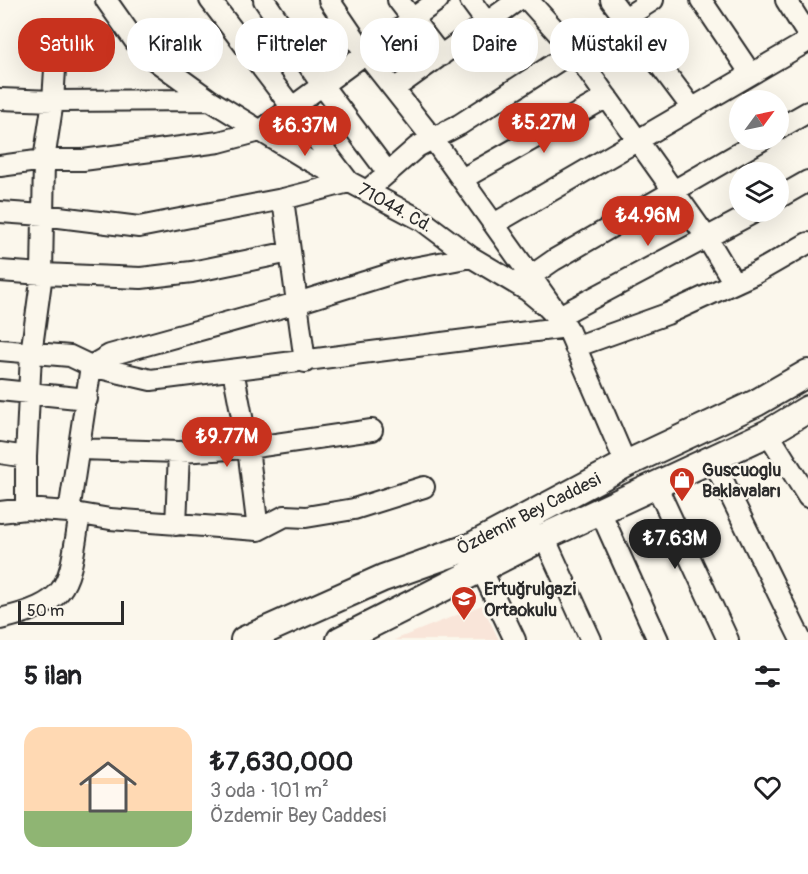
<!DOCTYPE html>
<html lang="tr">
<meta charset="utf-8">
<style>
:root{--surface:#fff;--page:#f2f2f2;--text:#202124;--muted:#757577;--line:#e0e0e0;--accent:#c8321e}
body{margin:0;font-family:Pangolin,sans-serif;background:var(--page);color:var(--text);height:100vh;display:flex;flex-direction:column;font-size:22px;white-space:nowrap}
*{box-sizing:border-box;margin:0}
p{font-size:20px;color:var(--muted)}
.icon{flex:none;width:33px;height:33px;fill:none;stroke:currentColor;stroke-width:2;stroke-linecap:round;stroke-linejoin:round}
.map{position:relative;height:640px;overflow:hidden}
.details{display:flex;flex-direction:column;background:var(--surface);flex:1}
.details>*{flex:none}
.hud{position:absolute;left:18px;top:18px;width:772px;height:54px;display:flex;gap:12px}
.needle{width:39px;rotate:57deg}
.buttons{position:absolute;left:729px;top:90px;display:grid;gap:12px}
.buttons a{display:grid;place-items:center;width:60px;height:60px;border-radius:50%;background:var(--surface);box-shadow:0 6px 24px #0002;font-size:30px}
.scale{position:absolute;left:18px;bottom:15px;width:106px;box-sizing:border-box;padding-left:6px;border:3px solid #2b2b2b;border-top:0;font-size:16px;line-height:21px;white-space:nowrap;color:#2b2b2b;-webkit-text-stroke:4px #fbf7ec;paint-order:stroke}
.price{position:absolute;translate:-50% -51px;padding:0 14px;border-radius:21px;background:var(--accent);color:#fff;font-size:20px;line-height:39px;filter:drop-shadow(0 2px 3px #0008)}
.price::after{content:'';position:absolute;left:50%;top:36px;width:18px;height:14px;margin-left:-9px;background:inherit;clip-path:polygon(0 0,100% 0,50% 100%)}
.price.active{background:#222;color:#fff}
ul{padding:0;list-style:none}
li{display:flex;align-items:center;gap:18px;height:150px;padding:0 24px}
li+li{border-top:2px solid var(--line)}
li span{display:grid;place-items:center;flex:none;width:168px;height:120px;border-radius:18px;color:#555}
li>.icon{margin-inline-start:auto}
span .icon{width:72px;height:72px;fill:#fffc;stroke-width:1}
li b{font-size:26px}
h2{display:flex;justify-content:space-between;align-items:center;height:72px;padding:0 24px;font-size:26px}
.chip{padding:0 21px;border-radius:24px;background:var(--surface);box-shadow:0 6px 24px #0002;font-size:21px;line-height:54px}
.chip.active{background:var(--accent);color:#fff}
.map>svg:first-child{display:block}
.built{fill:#f9e5d9}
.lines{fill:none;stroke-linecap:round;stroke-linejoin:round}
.minor-casing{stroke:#2b2b2b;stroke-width:24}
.major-casing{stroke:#2b2b2b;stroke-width:30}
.minor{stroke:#fbf7ec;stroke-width:20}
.major{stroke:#fbf7ec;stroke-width:26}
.labels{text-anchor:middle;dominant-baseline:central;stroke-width:5;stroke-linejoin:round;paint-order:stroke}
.street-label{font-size:18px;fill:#2b2b2b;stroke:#fbf7ec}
.poi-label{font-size:18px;font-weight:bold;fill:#2b2b2b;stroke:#fbf7ec;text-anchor:start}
</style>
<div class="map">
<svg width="808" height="640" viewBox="0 0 808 640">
<rect width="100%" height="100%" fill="#fbf7ec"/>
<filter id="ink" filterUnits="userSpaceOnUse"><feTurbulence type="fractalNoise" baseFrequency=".0167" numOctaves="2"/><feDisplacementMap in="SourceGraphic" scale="12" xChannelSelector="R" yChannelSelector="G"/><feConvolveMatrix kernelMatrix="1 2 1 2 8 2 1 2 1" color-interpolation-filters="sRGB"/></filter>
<g filter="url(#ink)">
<path class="built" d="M482,605L499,640H394Z"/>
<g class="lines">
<defs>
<path id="minor" d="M106,0L142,51L210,100L308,160L423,221L471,257L528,291L546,306L567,327L626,464
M264,0L322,85L388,173
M398,0L441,56
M470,0L487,23
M528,0L574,51L707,238L734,283
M611,0L692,108
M701,0L751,74
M786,0L808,35
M394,89L518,0
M0,99L53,101L210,100
M778,129L808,112
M0,166L44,160H83L219,142L260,131L438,0
M462,179L607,97
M367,191L417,147L459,125L653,0
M778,198L808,181
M283,199L305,362
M0,212L43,215L139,227L283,199L349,182L210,0
M494,224L808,41
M0,271L42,274L141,278L192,272L290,252
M531,276L554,260L762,140
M559,316L755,212
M575,347L667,314L754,274L808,243
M0,350L70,356L91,366L151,380L567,327L433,139L365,53L329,0
M233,370L248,448L258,530
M0,390L87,399
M768,433L808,497
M80,449L179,452L248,448L372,430
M0,453L26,457
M712,458L801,640
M656,485L728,640
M26,509V457L31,354L42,274L44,160L53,101L57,38
M600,511L658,640
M0,512L26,509L69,512L110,519L258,530L285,516L306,517L354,509L424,487
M69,512L91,366L110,355L297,303L403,270L471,257
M176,525L179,452
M544,537L591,640
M475,556L515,640
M0,619C75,602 68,582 80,514"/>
<path id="major" d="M244,640L383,578L470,547L626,464L756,403L808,373
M340,640L544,537L768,433L808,409"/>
</defs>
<use href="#minor" class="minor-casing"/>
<use href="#major" class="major-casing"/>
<use href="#minor" class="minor"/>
<use href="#major" class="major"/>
</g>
</g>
<defs>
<symbol id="shop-pin" viewBox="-11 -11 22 30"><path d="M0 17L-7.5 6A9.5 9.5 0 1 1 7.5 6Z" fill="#c8321e" stroke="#fbf7ec"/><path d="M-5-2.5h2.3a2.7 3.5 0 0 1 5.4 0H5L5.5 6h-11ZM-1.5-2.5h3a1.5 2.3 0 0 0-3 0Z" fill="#fff"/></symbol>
<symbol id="school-pin" viewBox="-11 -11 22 30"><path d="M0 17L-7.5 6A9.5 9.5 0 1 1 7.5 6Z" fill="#c8321e" stroke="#fbf7ec"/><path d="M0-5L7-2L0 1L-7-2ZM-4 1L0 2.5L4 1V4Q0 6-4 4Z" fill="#fff"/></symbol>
</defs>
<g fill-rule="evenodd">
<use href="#shop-pin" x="667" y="465" width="30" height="40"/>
<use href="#school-pin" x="449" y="584" width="30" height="40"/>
</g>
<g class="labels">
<g class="street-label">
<text transform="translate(395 208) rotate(29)">71044. Cd.</text>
<text transform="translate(529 514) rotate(-27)">Özdemir Bey Caddesi</text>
</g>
<g class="poi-label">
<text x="702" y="470">Guscuoglu<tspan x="702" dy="21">Baklavaları</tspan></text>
<text x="484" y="589">Ertuğrulgazi<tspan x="484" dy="21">Ortaokulu</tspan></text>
</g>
</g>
</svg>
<div class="buttons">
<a><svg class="needle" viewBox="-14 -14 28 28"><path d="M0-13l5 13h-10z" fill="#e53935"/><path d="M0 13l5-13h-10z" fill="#757577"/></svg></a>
<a><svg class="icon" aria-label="layers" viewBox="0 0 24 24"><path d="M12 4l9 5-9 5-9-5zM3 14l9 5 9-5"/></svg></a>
</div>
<div class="scale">50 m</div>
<b class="price" style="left:544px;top:154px">₺5.27M</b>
<b class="price" style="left:305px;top:157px">₺6.37M</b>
<b class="price" style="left:648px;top:247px">₺4.96M</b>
<b class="price" style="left:227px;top:468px">₺9.77M</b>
<b class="price active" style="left:675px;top:570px">₺7.63M</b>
<div class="hud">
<a class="chip active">Satılık</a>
<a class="chip">Kiralık</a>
<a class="chip">Filtreler</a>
<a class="chip">Yeni</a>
<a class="chip">Daire</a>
<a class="chip">Müstakil ev</a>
</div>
</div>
<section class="details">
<h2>5 ilan<svg class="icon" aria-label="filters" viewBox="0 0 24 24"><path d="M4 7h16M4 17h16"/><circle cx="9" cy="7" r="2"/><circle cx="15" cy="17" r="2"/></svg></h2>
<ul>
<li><span style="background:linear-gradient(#ffd9b3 70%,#8fb573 0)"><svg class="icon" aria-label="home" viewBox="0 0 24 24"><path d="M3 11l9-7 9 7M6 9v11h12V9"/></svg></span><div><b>₺7,630,000</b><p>3 oda · 101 m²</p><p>Özdemir Bey Caddesi</p></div><svg class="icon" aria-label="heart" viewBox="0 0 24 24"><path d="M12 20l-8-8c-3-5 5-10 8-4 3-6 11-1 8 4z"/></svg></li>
</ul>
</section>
